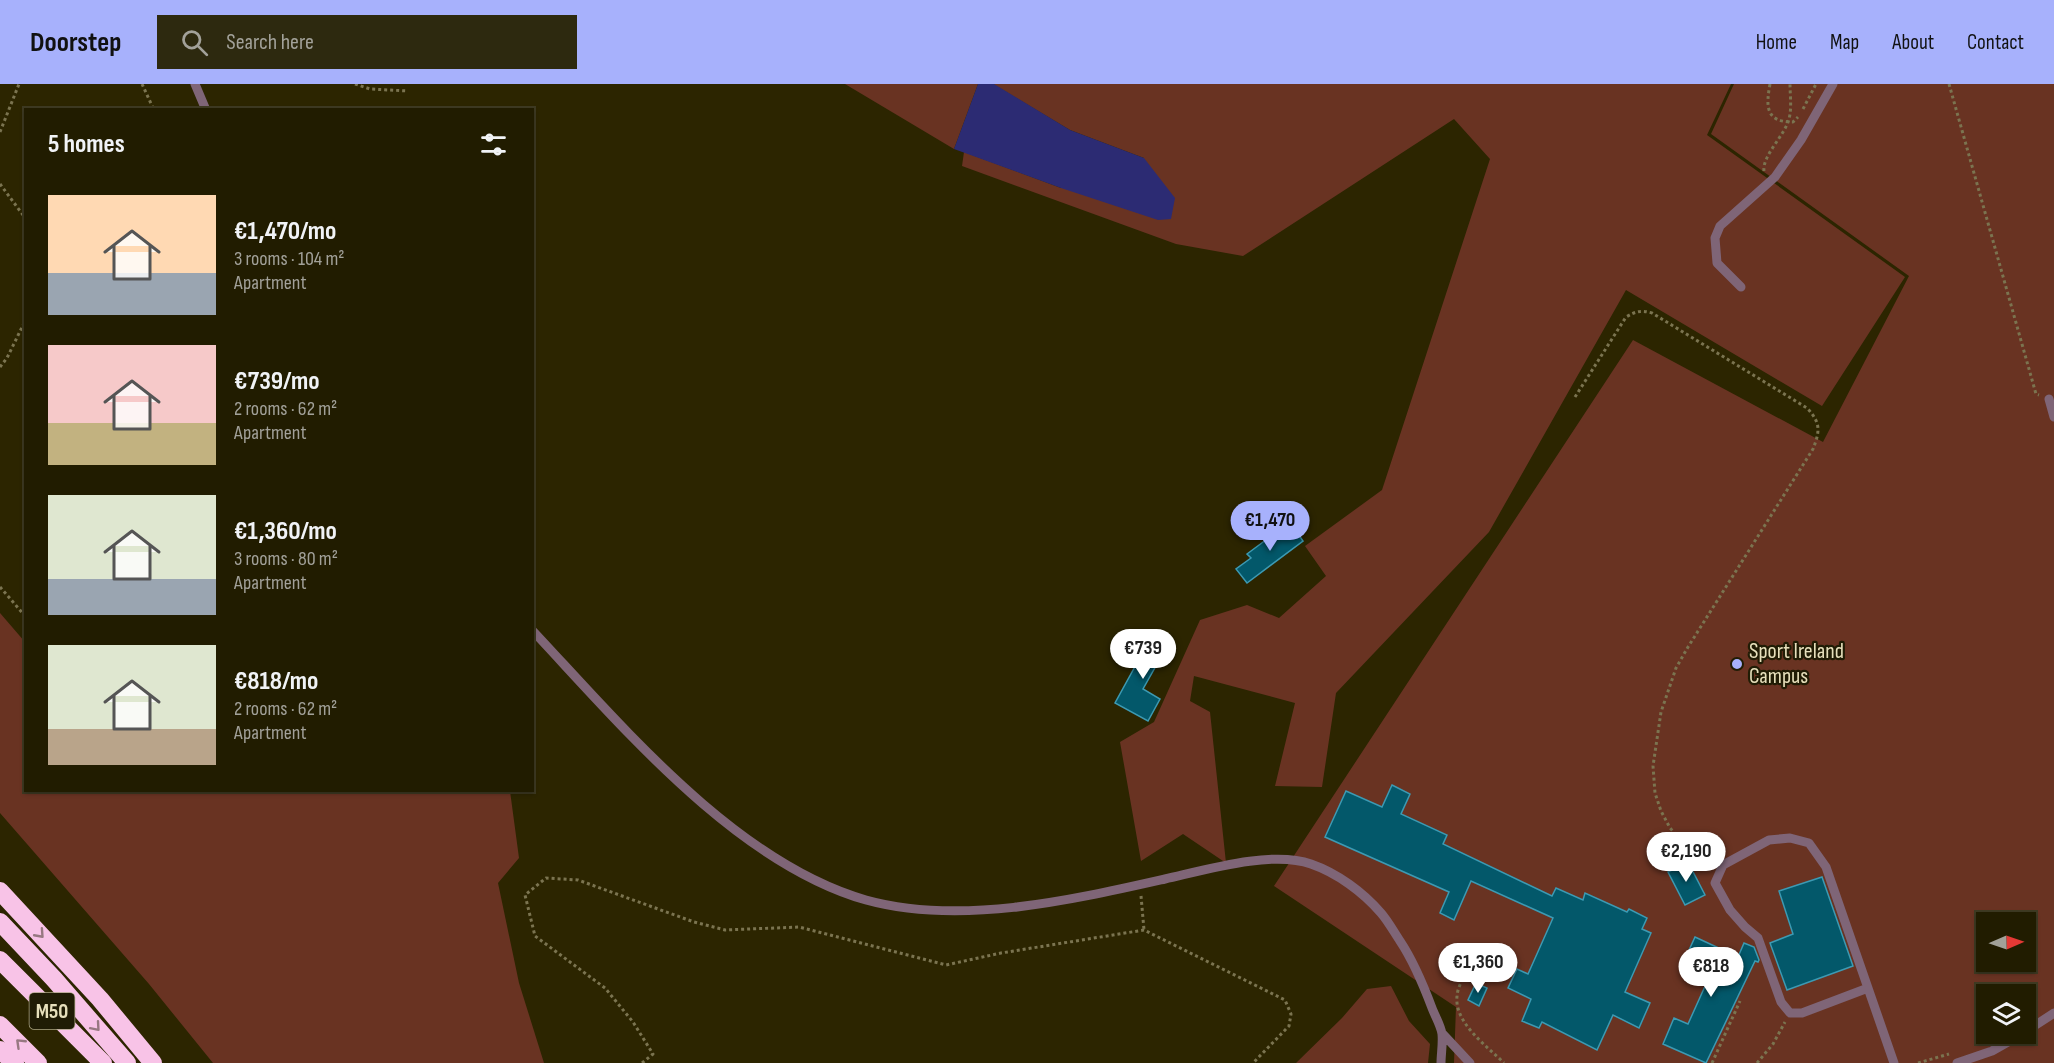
<!DOCTYPE html>
<meta charset="utf-8">
<style>
:root{--surface:#211c00;--page:#2d290f;--text:#f1f3f6;--muted:#a2a199;--line:#3e3a22;--accent:#a7b1fc}
body{margin:0;font-family:"Sofia Sans Condensed",sans-serif;background:var(--page);color:var(--text);height:100vh;display:flex;flex-direction:column;font-size:22px;white-space:nowrap}
*{box-sizing:border-box;margin:0}
p{font-size:20px;color:var(--muted)}
.icon{flex:none;width:33px;height:33px;fill:none;stroke:currentColor;stroke-width:2;stroke-linecap:round;stroke-linejoin:round}
.map{position:relative;flex:1;overflow:hidden}
.drawer{position:absolute;left:24px;top:24px;width:510px;height:684px;display:flex;flex-direction:column;background:var(--surface);border-radius:0px;box-shadow:0 2px 4px #0004,0 0 0 2px var(--line)}
.drawer>*{flex:none}
.needle{width:39px;rotate:88deg}
.buttons{position:absolute;left:1976px;top:828px;display:grid;gap:12px}
.buttons a{display:grid;place-items:center;width:60px;height:60px;border-radius:0px;background:var(--surface);box-shadow:0 2px 4px #0004,0 0 0 2px var(--line);font-size:30px}
.price{position:absolute;translate:-50% -51px;padding:0 14px;border-radius:21px;background:#fff;color:#222;font-size:20px;line-height:39px;filter:drop-shadow(0 2px 3px #0008)}
.price::after{content:'';position:absolute;left:50%;top:36px;width:18px;height:14px;margin-left:-9px;background:inherit;clip-path:polygon(0 0,100% 0,50% 100%)}
.price.active{background:var(--accent);color:#111}
ul{padding:0;list-style:none}
li{display:flex;align-items:center;gap:18px;height:150px;padding:0 24px}
li span{display:grid;place-items:center;flex:none;width:168px;height:120px;border-radius:0px;color:#555}
li>.icon{margin-inline-start:auto}
span .icon{width:72px;height:72px;fill:#fffc;stroke-width:1}
li b{font-size:26px}
h2{display:flex;justify-content:space-between;align-items:center;height:72px;padding:0 24px;font-size:26px}
header{display:flex;align-items:center;gap:36px;box-sizing:border-box;height:84px;padding:0 30px;background:var(--accent);color:#111}
header strong{font-size:28px}
nav{display:flex;gap:33px;margin-inline-start:auto;font-size:21px}
.search{width:420px;height:54px;background:var(--page);display:flex;align-items:center;gap:15px;box-sizing:border-box;padding:0 21px;border-radius:0px;color:var(--muted);font-size:22px}
.map>svg:first-child{display:block}
.green{fill:#693322;fill-rule:evenodd}
.water{fill:#2c2b73}
.building{fill:#03586a;stroke:#3c9ab3;stroke-width:1.5}
.lines{fill:none;stroke-linecap:round;stroke-linejoin:round}
.path{stroke:#7b7450;stroke-width:3;stroke-dasharray:3 3;stroke-linecap:butt}
.lane{stroke:#7f6577;stroke-width:9}
.highway{stroke:#f8c3e7;stroke-width:18}
.oneway{stroke:#977881}
.poi-dot{fill:#a7b1fc;stroke:#201c05;stroke-width:2}
.labels{text-anchor:middle;dominant-baseline:central;stroke-width:4.5;stroke-linejoin:round;paint-order:stroke}
.shield{fill:#201c05;stroke:#aba585;stroke-width:1.5}
.shield-label{font-size:21px;font-weight:bold;fill:#e7e0bc}
.poi-label{font-size:22px;fill:#e7e0bc;stroke:#201c05;text-anchor:start}
</style>
<header>
<strong>Doorstep</strong>
<div class="search"><svg class="icon" aria-label="search" viewBox="0 0 24 24"><circle cx="10" cy="10" r="6"/><path d="M15 15l6 6"/></svg>Search here</div>
<nav><a>Home</a><a>Map</a><a>About</a><a>Contact</a></nav>
</header>
<div class="map">
<svg width="2054" height="979" viewBox="0 0 2054 979">
<rect width="100%" height="100%" fill="#2c2500"/>
<path class="green" d="M845,0H978L954,65Z
M993,0H1731L1707,51L1905,193L1822,322L1626,206L1489,448L1336,609L1322,703L1275,702L1295,619L1194,592L1190,617L1210,628L1226,779L1183,750L1141,777L1120,658L1154,638L1200,536L1247,521L1279,534L1326,492L1305,462L1382,406L1490,75L1454,35L1243,172L1176,160L962,82L964,68L1061,104L1144,74L1070,46Z
M1734,0H2054V979H1454L1456,923L1274,802L1633,256L1823,358L1909,192L1711,50ZM1986,838H2025V878H1986ZM1986,910H2025V950H1986Z
M0,529L25,558L26,706L510,707L519,774L498,799L519,899L544,979H213L149,900L0,729Z
M1391,902L1409,937L1430,960L1428,979H1296L1342,934L1367,905Z"/>
<path class="water" d="M978,0H994L1070,46L1144,74L1175,114L1171,135L1158,136L1061,104L954,65Z"/>
<path class="building" d="M1290,438L1303,457L1247,499L1236,485L1251,474L1247,470Z
M1154,548L1170,557L1143,605L1160,615L1148,637L1115,619Z
M1392,701L1410,710L1401,730L1447,751L1443,760L1552,812L1556,804L1583,816L1585,809L1627,828L1629,825L1647,834L1642,845L1651,849L1625,908L1650,919L1639,944L1613,931L1597,966L1542,938L1539,944L1522,937L1531,915L1508,904L1517,885L1528,890L1553,834L1471,797L1454,836L1440,829L1449,808L1325,753L1346,707L1382,723Z
M1688,778L1705,811L1685,821L1668,788Z
M1822,793L1853,882L1787,906L1770,859L1793,850L1779,807Z
M1695,853L1738,873L1744,859L1754,863L1759,876L1758,878L1755,877L1706,979L1663,960L1674,934L1688,940L1711,889L1684,877Z
M1476,899L1487,904L1479,922L1468,916Z"/>
<g class="lines">
<path class="path" d="M142,0L154,26
M355,0L370,5L408,7
M1770,0C1766,22 1765,38 1793,38L1798,33
M1949,0L2036,310L2039,311
M1803,25L1816,0
M0,48L19,0
M1764,87C1762,72 1785,51 1789,35C1792,24 1790,11 1790,0
M0,100L26,135
M0,283L7,274L26,235
M1575,313L1626,233C1636,227 1641,226 1652,229L1807,324C1821,339 1820,347 1813,365L1688,563L1676,584L1661,628L1653,682L1655,709L1661,727L1670,744L1693,769L1711,782
M0,503L26,533
M1141,812L1144,846
M1475,874C1469,886 1458,899 1457,912C1454,939 1487,962 1504,979
M642,979L653,970L633,938L605,904L535,852L525,811L546,794L578,796L694,838L725,846L799,843L946,881L1001,869L1144,846L1285,916L1291,930L1289,942L1253,979
M1712,979L1740,917
M1757,979L1773,960L1785,938
M1918,979L1949,970"/>
<path class="lane" d="M195,0L206,26
M1741,203L1717,179L1715,154L1720,142L1775,93L1801,56L1833,0
M2049,315L2054,333
M532,546C622,642 736,779 866,816C960,842 1072,816 1165,795C1205,786 1272,766 1311,780C1337,789 1363,808 1381,829C1388,837 1394,848 1400,857C1414,878 1423,900 1432,924C1435,932 1441,942 1442,950C1443,960 1441,970 1441,979
M1868,904L1802,929H1790L1781,918L1758,854L1745,843L1730,826L1715,799L1723,781L1769,756L1790,754L1809,759L1826,783L1894,979
M2025,948L2054,929
M1442,949L1470,979
M1957,979L1992,967L2022,950"/>
<path class="highway" d="M0,807L100,915L153,979
M0,838L54,895L127,979
M0,876L103,979
M0,941L38,979
M0,966L15,979"/>
</g>
<defs><path id="oneway-chevron" d="M-2-3.5L2.5 0L-2 3.5" fill="none" stroke-width="1.6" stroke-linecap="round" stroke-linejoin="round" transform="scale(1.5)"/></defs>
<g class="oneway">
<use href="#oneway-chevron" transform="translate(40 850) rotate(48)"/>
<use href="#oneway-chevron" transform="translate(96 943) rotate(49)"/>
<use href="#oneway-chevron" transform="translate(20 959) rotate(-136)"/>
</g>
<circle class="poi-dot" cx="1737" cy="580" r="6"/>
<g class="labels">
<rect class="shield" x="29.5" y="909" width="45" height="36" rx="4.5"/>
<g class="shield-label">
<text x="52" y="927">M50</text>
</g>
<g class="poi-label">
<text x="1749" y="567">Sport Ireland<tspan x="1749" dy="25">Campus</tspan></text>
</g>
</g>
</svg>
<div class="buttons">
<a><svg class="needle" viewBox="-14 -14 28 28"><path d="M0-13l5 13h-10z" fill="#e53935"/><path d="M0 13l5-13h-10z" fill="#a2a199"/></svg></a>
<a><svg class="icon" aria-label="layers" viewBox="0 0 24 24"><path d="M12 4l9 5-9 5-9-5zM3 14l9 5 9-5"/></svg></a>
</div>
<b class="price active" style="left:1270px;top:468px">€1,470</b>
<b class="price" style="left:1143px;top:596px">€739</b>
<b class="price" style="left:1686px;top:799px">€2,190</b>
<b class="price" style="left:1478px;top:910px">€1,360</b>
<b class="price" style="left:1711px;top:914px">€818</b>
<section class="drawer">
<h2>5 homes<svg class="icon" aria-label="filters" viewBox="0 0 24 24"><path d="M4 7h16M4 17h16"/><circle cx="9" cy="7" r="2"/><circle cx="15" cy="17" r="2"/></svg></h2>
<ul>
<li><span style="background:linear-gradient(#ffd9b3 65%,#9aa5b1 0)"><svg class="icon" aria-label="home" viewBox="0 0 24 24"><path d="M3 11l9-7 9 7M6 9v11h12V9"/></svg></span><div><b>€1,470/mo</b><p>3 rooms · 104 m²</p><p>Apartment</p></div></li>
<li><span style="background:linear-gradient(#f6c9c9 65%,#c2b280 0)"><svg class="icon" aria-label="home" viewBox="0 0 24 24"><path d="M3 11l9-7 9 7M6 9v11h12V9"/></svg></span><div><b>€739/mo</b><p>2 rooms · 62 m²</p><p>Apartment</p></div></li>
<li><span style="background:linear-gradient(#dfe7d0 70%,#9aa5b1 0)"><svg class="icon" aria-label="home" viewBox="0 0 24 24"><path d="M3 11l9-7 9 7M6 9v11h12V9"/></svg></span><div><b>€1,360/mo</b><p>3 rooms · 80 m²</p><p>Apartment</p></div></li>
<li><span style="background:linear-gradient(#dfe7d0 70%,#b9a48a 0)"><svg class="icon" aria-label="home" viewBox="0 0 24 24"><path d="M3 11l9-7 9 7M6 9v11h12V9"/></svg></span><div><b>€818/mo</b><p>2 rooms · 62 m²</p><p>Apartment</p></div></li>
</ul>
</section>
</div>
